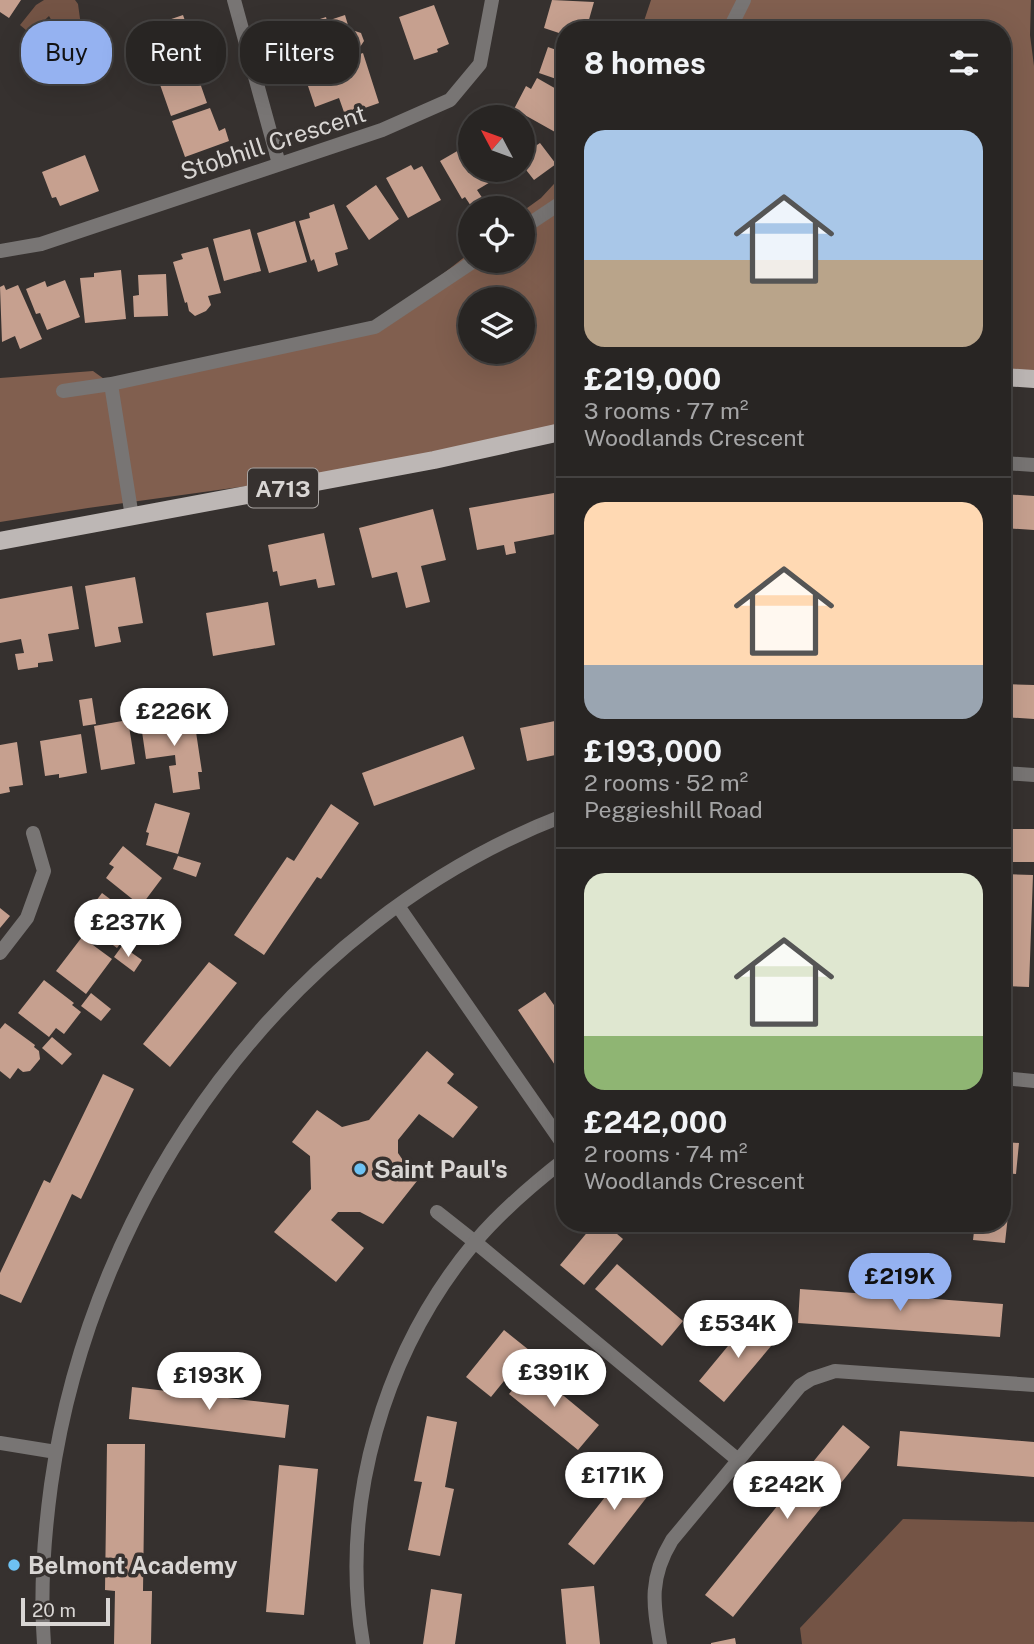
<!DOCTYPE html>
<meta charset="utf-8">
<style>
:root{--surface:#282523;--page:#302d2b;--text:#f1f3f6;--muted:#a5a5a6;--line:#444241;--accent:#95b2f1}
body{margin:0;font-family:"Public Sans",sans-serif;background:var(--page);color:var(--text);height:100vh;display:flex;flex-direction:column;font-size:26px;white-space:nowrap}
*{box-sizing:border-box;margin:0}
p{font-size:23px;color:var(--muted)}
.icon{flex:none;width:38px;height:38px;fill:none;stroke:currentColor;stroke-width:2;stroke-linecap:round;stroke-linejoin:round}
.map{position:relative;flex:1;overflow:hidden}
.drawer{position:absolute;left:556px;top:21px;width:455px;height:1211px;display:flex;flex-direction:column;background:var(--surface);border-radius:28px;box-shadow:0 7px 28px #0002,0 0 0 2px var(--line)}
.drawer>*{flex:none}
.guide{position:absolute;left:21px;top:21px;width:430px;height:63px;display:flex;gap:14px}
.needle{width:46px;rotate:311deg}
.controls{position:absolute;left:458px;top:105px;display:grid;gap:14px}
.controls a{display:grid;place-items:center;width:77px;height:77px;border-radius:50%;background:var(--surface);box-shadow:0 7px 28px #0002,0 0 0 2px var(--line);font-size:35px}
.scale{position:absolute;left:21px;bottom:18px;width:89px;box-sizing:border-box;padding-left:7px;border:4px solid #d9d6d4;border-top:0;font-size:19px;line-height:24px;white-space:nowrap;color:#d9d6d4;-webkit-text-stroke:5px #36312f;paint-order:stroke}
.price{position:absolute;translate:-50% -60px;padding:0 16px;border-radius:24px;background:#fff;color:#222;font-size:23px;line-height:46px;filter:drop-shadow(0 2px 4px #0008)}
.price::after{content:'';position:absolute;left:50%;top:42px;width:21px;height:16px;margin-left:-10px;background:inherit;clip-path:polygon(0 0,100% 0,50% 100%)}
.price.selected{background:var(--accent);color:#111}
ul{padding:0;list-style:none}
li{display:grid;align-content:center;gap:14px;height:371px;padding:0 28px}
li+li{border-top:2px solid var(--line)}
li span{display:grid;place-items:center;height:217px;border-radius:21px;color:#555}
li>.icon{margin-inline-start:auto}
span .icon{width:126px;height:126px;fill:#fffc;stroke-width:1}
li b{font-size:30px}
h2{display:flex;justify-content:space-between;align-items:center;height:84px;padding:0 28px;font-size:30px}
.pill{padding:0 24px;border-radius:28px;background:var(--surface);box-shadow:0 7px 28px #0002,0 0 0 2px var(--line);font-size:24px;line-height:63px}
.pill.selected{background:var(--accent);color:#111}
.map>svg:first-child{display:block}
.green{fill:#745445}
.forest{fill:#815f4f;fill-rule:evenodd}
.building{fill:#c6a08f}
.lines{fill:none;stroke-linecap:round;stroke-linejoin:round}
.lane{stroke:#787574;stroke-width:14}
.street{stroke:#787574;stroke-width:14}
.primary{stroke:#bdb7b5;stroke-width:18}
.poi-dot{fill:#6ec2f3;stroke:#36312f;stroke-width:2.5}
.labels{text-anchor:middle;dominant-baseline:central;stroke-width:7;stroke-linejoin:round;paint-order:stroke}
.shield{fill:#36312f;stroke:#a8a4a2;stroke-width:2}
.shield-label{font-size:23px;font-weight:bold;fill:#d9d6d4}
.street-label{font-size:24px;fill:#d9d6d4;stroke:#36312f}
.poi-label{font-size:24px;font-weight:bold;fill:#d9d6d4;stroke:#36312f;text-anchor:start}
</style>
<div class="map">
<svg width="1034" height="1644" viewBox="0 0 1034 1644">
<rect width="100%" height="100%" fill="#36312f"/>
<path class="green" d="M44,0H75L78,4L81,26L57,30L49,16L34,30L33,36L20,25L36,5Z
M903,1519L1034,1522V1644H802L800,1628Z"/>
<path class="forest" d="M651,0H1031L1030,35L1034,66V379L1003,377V30H641Z
M565,172V431L434,460L88,508L0,522V378L93,371L111,384L375,327L471,252V261H523V211L541,198ZM471,299H523V352H471Z"/>
<path class="building" d="M0,0H21L9,18L0,12Z
M552,0L594,2L586,30H565V35L544,28Z
M434,5L449,44L437,49L438,52L414,60L399,17Z
M183,15L199,61L193,63L207,103L171,116L157,76L162,75L154,52L139,57L134,43L148,38L145,28Z
M345,15L350,32L355,31L361,33L364,41L360,47L316,60L311,46L305,48L299,26L326,17L327,21Z
M548,47L565,53V82L539,73Z
M363,53L379,103L345,115L339,98L315,107L304,74Z
M537,78L565,94V113L555,132L514,109L526,86L531,89Z
M210,108L219,131L225,128L229,141L185,157L172,121Z
M523,127L537,145L540,143L556,164L534,180L523,166Z
M471,138V170H486L492,181L477,190L483,199L471,206L465,197L462,199L440,161L459,150L457,146Z
M85,155L99,191L60,206L56,197L52,198L42,172Z
M411,165L414,170L422,166L441,200L408,218L386,178Z
M376,185L399,219L369,240L346,206Z
M334,204L348,249L335,253L338,265L318,272L314,259L311,261L299,221L310,218L309,213Z
M295,221L307,262L269,273L257,233Z
M250,229L261,271L224,281L213,239Z
M208,247L221,293L208,296L211,305L206,311L195,316L189,311L187,302L185,303L173,262L183,259L181,254Z
M121,270L126,319L85,323L80,278L94,277V273Z
M166,274L168,316L134,317L133,296L139,295L138,275Z
M65,280L80,317L47,330L40,313L36,314L26,289L45,281L47,287Z
M4,285L6,290L18,285L42,339L20,349L15,336L2,342L0,287Z
M554,493L561,533L514,542L516,553L506,555L504,545L477,550L469,508Z
M1003,494L1034,496V530L1003,528Z
M433,509L446,560L421,566L430,602L406,608L397,572L372,578L359,528Z
M324,533L335,585L318,588L316,579L280,586L277,571L273,572L268,545Z
M135,577L143,623L118,627L121,642L95,647L85,586Z
M72,586L79,629L48,634L53,661L38,663V667L18,670L15,654L24,653L21,639L0,643V599Z
M268,602L275,645L213,656L206,613Z
M1003,684L1034,685V719L1003,717Z
M92,698L96,724L83,726L79,700Z
M187,712L190,732H196L202,772H198L200,789L173,793L169,766L176,765L175,755L146,759L140,718Z
M565,719V753L527,761L520,728Z
M128,720L135,764L101,770L94,726Z
M81,734L87,773L59,778V774L45,776L40,741Z
M463,736L475,769L374,806L362,773Z
M17,742L23,785L9,787L10,792L0,794V745Z
M155,803L190,813L178,854L146,845L149,833L146,832Z
M331,804L359,823L321,879L317,877L264,955L234,935L287,857L294,861Z
M1003,829H1034V862H1003Z
M123,846L162,878L141,906L106,878L114,867L109,864Z
M178,856L201,863L196,877L173,869Z
M1003,874L1033,875L1029,987L1003,986Z
M102,893L138,920L117,948L81,921Z
M147,905L166,921L158,932L138,916Z
M0,908L10,916L0,928Z
M82,937L112,959L86,994L56,971Z
M122,946L142,960L134,972L114,957Z
M209,962L237,983L170,1067L143,1044Z
M44,980L74,1003L72,1005L81,1012L64,1034L56,1028L49,1037L18,1013Z
M545,992L565,1021V1080L518,1010Z
M91,993L111,1009L101,1021L81,1006Z
M5,1023L35,1045L34,1047L39,1051L40,1059L30,1071L23,1072L18,1068L10,1079L0,1071V1029Z
M52,1037L72,1054L62,1065L42,1048Z
M427,1051L454,1074L447,1083L478,1107L453,1138L419,1114L398,1140V1153L417,1181L383,1224L360,1212H338L331,1220L364,1248L336,1282L274,1232L311,1189L310,1156L292,1142L317,1110L342,1127L369,1120Z
M103,1074L134,1089L81,1199L72,1194L21,1303L0,1294V1273L44,1180L50,1183Z
M1003,1142L1019,1143L1016,1174L1003,1173Z
M1003,1187L1011,1188L1005,1243L973,1240L975,1223H1003Z
M595,1223H604L623,1239L584,1285L560,1265Z
M617,1264L683,1321L662,1346L595,1289Z
M800,1289L1003,1304L1000,1337L798,1323Z
M752,1317L777,1339L724,1402L699,1381Z
M504,1330L529,1350L491,1397L466,1377Z
M530,1368L599,1425L578,1450L509,1394Z
M132,1387L289,1405L285,1438L129,1419Z
M427,1416L457,1422L445,1487L454,1489L440,1556L408,1550L422,1482L414,1481Z
M843,1425L870,1447L733,1617L705,1595Z
M900,1431L1034,1442V1477L897,1466Z
M107,1444H145L143,1591H152L151,1644H114L115,1591L105,1590Z
M635,1459L661,1479L594,1565L568,1544Z
M279,1465L318,1469L304,1615L266,1612Z
M594,1586L600,1644H566L561,1589Z
M431,1589L462,1594L455,1644H423Z
M735,1638L736,1644H711V1643Z"/>
<g class="lines">
<path class="lane" d="M729,30L744,0
M523,228L565,200
M111,384L132,517
M63,391L111,384L375,327L474,261
M437,1212L475,1242"/>
<path class="street" d="M234,0L279,164
M0,251L41,244L382,130L450,100L480,64L492,0
M1003,463L1034,465
M1003,773L1034,775
M398,906L565,1147
M0,953L27,918L44,871L33,833
M1003,1078L1034,1081
M475,1242L738,1460
M0,1443L56,1452
M44,1644C40,1592 44,1537 51,1485C92,1194 287,922 565,815
M363,1644C339,1503 384,1351 475,1242C502,1210 533,1184 565,1159
M660,1644C653,1603 649,1578 672,1540L800,1386L811,1379L835,1371L1034,1385"/>
<path class="primary" d="M1003,377L1034,379
M0,541L434,460L565,431"/>
</g>
<g class="poi-dot">
<circle cx="360" cy="1169" r="7"/>
<circle cx="14" cy="1565" r="7"/>
</g>
<g class="labels">
<rect class="shield" x="248" y="468.5" width="70" height="39" rx="5"/>
<g class="shield-label">
<text x="283" y="488">A713</text>
</g>
<g class="street-label">
<text transform="translate(273 142) rotate(-18)">Stobhill Crescent</text>
</g>
<g class="poi-label">
<text x="374" y="1169">Saint Paul's</text>
<text x="28" y="1565">Belmont Academy</text>
</g>
</g>
</svg>
<div class="controls">
<a><svg class="needle" viewBox="-14 -14 28 28"><path d="M0-13l5 13h-10z" fill="#e53935"/><path d="M0 13l5-13h-10z" fill="#a5a5a6"/></svg></a>
<a><svg class="icon" aria-label="locate" viewBox="0 0 24 24"><circle cx="12" cy="12" r="6"/><path d="M12 2v4M12 18v4M2 12h4M18 12h4"/></svg></a>
<a><svg class="icon" aria-label="layers" viewBox="0 0 24 24"><path d="M12 4l9 5-9 5-9-5zM3 14l9 5 9-5"/></svg></a>
</div>
<div class="scale">20 m</div>
<b class="price" style="left:174px;top:748px">£226K</b>
<b class="price" style="left:128px;top:959px">£237K</b>
<b class="price selected" style="left:900px;top:1313px">£219K</b>
<b class="price" style="left:738px;top:1360px">£534K</b>
<b class="price" style="left:554px;top:1409px">£391K</b>
<b class="price" style="left:209px;top:1412px">£193K</b>
<b class="price" style="left:614px;top:1512px">£171K</b>
<b class="price" style="left:787px;top:1521px">£242K</b>
<div class="guide">
<a class="pill selected">Buy</a>
<a class="pill">Rent</a>
<a class="pill">Filters</a>
</div>
<section class="drawer">
<h2>8 homes<svg class="icon" aria-label="filters" viewBox="0 0 24 24"><path d="M4 7h16M4 17h16"/><circle cx="9" cy="7" r="2"/><circle cx="15" cy="17" r="2"/></svg></h2>
<ul>
<li><span style="background:linear-gradient(#a9c7e8 60%,#b9a48a 0)"><svg class="icon" aria-label="home" viewBox="0 0 24 24"><path d="M3 11l9-7 9 7M6 9v11h12V9"/></svg></span><div><b>£219,000</b><p>3 rooms · 77 m²</p><p>Woodlands Crescent</p></div></li>
<li><span style="background:linear-gradient(#ffd9b3 75%,#9aa5b1 0)"><svg class="icon" aria-label="home" viewBox="0 0 24 24"><path d="M3 11l9-7 9 7M6 9v11h12V9"/></svg></span><div><b>£193,000</b><p>2 rooms · 52 m²</p><p>Peggieshill Road</p></div></li>
<li><span style="background:linear-gradient(#dfe7d0 75%,#8fb573 0)"><svg class="icon" aria-label="home" viewBox="0 0 24 24"><path d="M3 11l9-7 9 7M6 9v11h12V9"/></svg></span><div><b>£242,000</b><p>2 rooms · 74 m²</p><p>Woodlands Crescent</p></div></li>
</ul>
</section>
</div>
